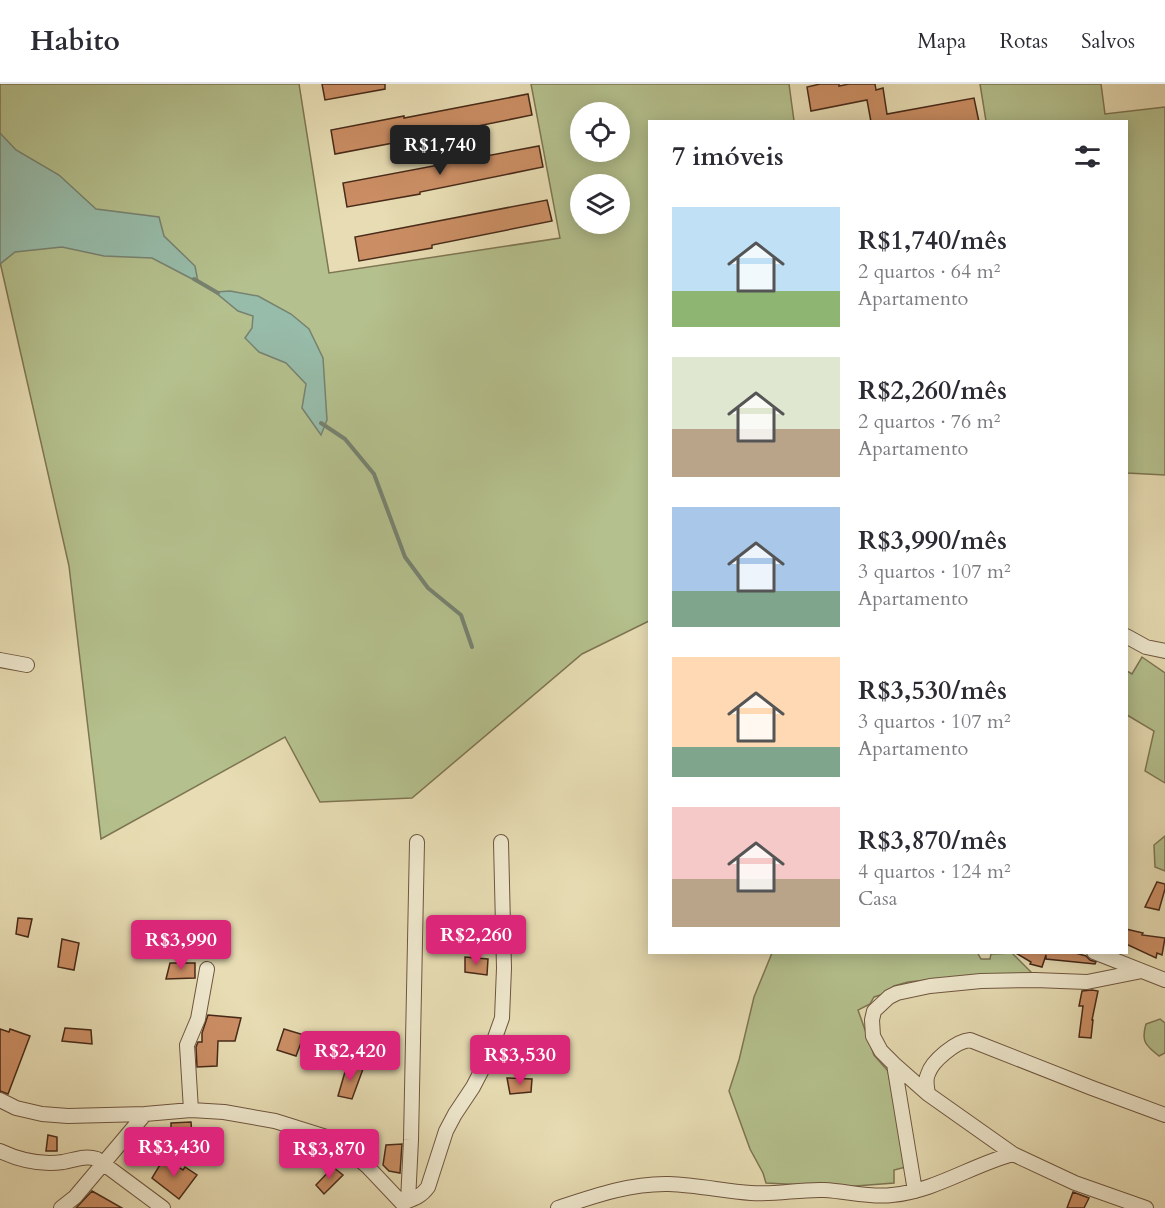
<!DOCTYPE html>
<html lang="pt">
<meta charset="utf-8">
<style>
:root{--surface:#fff;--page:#f2f2f3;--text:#2b2b33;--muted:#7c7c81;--line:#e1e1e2;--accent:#db2777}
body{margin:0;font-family:Cardo,serif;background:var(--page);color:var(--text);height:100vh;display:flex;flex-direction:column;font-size:22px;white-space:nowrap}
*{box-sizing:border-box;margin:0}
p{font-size:20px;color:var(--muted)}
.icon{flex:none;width:33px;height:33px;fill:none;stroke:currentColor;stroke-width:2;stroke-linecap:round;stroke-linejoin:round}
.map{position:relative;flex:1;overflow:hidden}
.panel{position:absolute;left:648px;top:36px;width:480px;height:834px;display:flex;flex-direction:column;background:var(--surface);border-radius:0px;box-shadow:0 3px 15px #0003}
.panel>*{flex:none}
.fabs{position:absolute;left:570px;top:18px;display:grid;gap:12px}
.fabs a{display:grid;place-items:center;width:60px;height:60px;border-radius:50%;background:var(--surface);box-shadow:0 3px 15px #0003;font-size:30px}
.price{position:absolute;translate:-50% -51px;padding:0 14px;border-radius:6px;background:var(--accent);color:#fff;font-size:20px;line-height:39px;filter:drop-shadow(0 2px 3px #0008)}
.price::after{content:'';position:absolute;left:50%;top:36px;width:18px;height:14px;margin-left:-9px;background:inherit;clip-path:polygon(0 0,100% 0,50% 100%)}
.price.active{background:#222;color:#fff}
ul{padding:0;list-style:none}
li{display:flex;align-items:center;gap:18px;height:150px;padding:0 24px}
li span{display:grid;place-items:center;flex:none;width:168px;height:120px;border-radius:0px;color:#555}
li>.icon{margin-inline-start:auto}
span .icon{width:72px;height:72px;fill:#fffc;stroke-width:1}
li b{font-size:26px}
h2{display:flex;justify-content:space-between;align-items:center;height:72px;padding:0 24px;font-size:26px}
header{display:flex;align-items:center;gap:36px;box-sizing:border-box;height:84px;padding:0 30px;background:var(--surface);border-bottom:2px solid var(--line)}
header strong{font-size:28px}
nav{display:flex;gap:33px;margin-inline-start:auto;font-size:21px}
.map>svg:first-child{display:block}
.green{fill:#b4c08d;stroke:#7e7552;stroke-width:1.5;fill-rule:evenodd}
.water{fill:#97bcaa;stroke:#778270;stroke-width:1.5}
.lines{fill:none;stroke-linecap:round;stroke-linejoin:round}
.stream{stroke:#778270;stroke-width:4}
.building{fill:#cb8e64;stroke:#472a18;stroke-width:1.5}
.minor-casing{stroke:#6f563f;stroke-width:16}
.minor{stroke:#efe8ce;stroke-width:14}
</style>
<header>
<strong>Habito</strong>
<nav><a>Mapa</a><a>Rotas</a><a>Salvos</a></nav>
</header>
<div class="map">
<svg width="1165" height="1124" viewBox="0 0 1165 1124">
<rect width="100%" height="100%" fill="#e7dcb3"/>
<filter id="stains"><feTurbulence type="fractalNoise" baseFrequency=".00333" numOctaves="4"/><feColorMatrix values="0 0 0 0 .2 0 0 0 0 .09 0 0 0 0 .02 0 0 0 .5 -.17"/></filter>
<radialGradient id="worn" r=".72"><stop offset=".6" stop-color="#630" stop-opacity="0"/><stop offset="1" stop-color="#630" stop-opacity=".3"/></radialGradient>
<path class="green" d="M0,0H299L329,189L560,154L531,0H789L794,37L650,38L649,537L582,570L412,714L320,718L285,653L101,755L69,482L0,178ZM580,28H620V68H580ZM580,100H620V140H580Z
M980,0H1101L1105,30L1165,23V391L1127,389L1126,38L986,37Z
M1142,573L1165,589V699L1145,687L1154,647L1127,631V587L1132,590Z
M1165,752V787L1155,783L1154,761Z
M977,868L981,875H990L991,870L1012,869L1034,891L936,895L908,898L894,902L887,909L874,913L870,920L858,926L874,971L888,987L906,1083L894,1086V1099L843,1103L766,1099L763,1089L750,1065L729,1007L739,976L754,913L772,869Z
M1160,935L1165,939V969L1159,972C1145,961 1141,957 1146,940Z"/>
<path class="water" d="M0,49L16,66L59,91L96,125L159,133L164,152L195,182L198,198L152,174L104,172L62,163L15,168L0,180Z
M230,207L258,212L291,230L309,245L323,274L327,336L321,351L302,324L306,300L286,279L259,268L245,254L252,244L253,232L238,227L215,208Z"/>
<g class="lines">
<path class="stream" d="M194,195L218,209
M321,339L345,355L374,390L405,473L428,504L461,531L472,563"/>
</g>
<path class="building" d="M322,0H385V5L325,16Z
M820,0H839V2L849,0H875L876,6L883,4L887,30L974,14L979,38H871L867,16L811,27L807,3Z
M528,10L532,31L409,56L335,70L331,46L404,32V34Z
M539,62L543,83L420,108V110L347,123L343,99Z
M547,116L552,137L432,161V164L359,177L355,153Z
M1157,798L1165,800V805L1159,826L1145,823Z
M18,834L32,835L28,853L16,850Z
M1126,845L1143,849L1142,851L1165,854L1162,871L1157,869L1156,874L1126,860Z
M62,855L79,859L74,886L58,883Z
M1014,868H1072L1086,872L1090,876L1096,878L1095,880L1046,875V871L1042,883L1030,880L1031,878Z
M465,873L488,875L487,891L465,888Z
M170,879H195V894L166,895Z
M1092,906L1098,907L1092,936H1093L1091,954L1079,953L1083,922H1079L1082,907Z
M208,931L241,934L235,957H218L217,982L197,983L196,963L198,958H202V949Z
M65,944L91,946L92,960L62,957Z
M0,945L9,948L10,945L30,952L8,1010L0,1007Z
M284,945L304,951L296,972L277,966Z
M347,981L363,985L352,1015L338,1012Z
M507,994L532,995L531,1008L510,1010Z
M191,1038L192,1051L171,1053V1039Z
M48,1051L57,1053V1067H46Z
M402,1060L400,1089L389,1087L383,1081L386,1061Z
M164,1074L183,1086L185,1083L197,1091L179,1115L152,1094Z
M333,1083L343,1091L324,1110L316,1101Z
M92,1107L122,1124H76Z
M1073,1108L1089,1114L1084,1124H1067Z"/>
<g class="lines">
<defs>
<path id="minor" d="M1126,552L1146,563L1165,567
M0,576L27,581
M1094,868L1165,896
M1142,887L1087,898L1035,896L981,897L930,902L897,909L889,913L874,927L872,936L873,952L881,967L894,980L928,1010L1013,1070L1075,1099L1146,1124
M894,980L915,1107
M928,1010C927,1003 925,996 928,990C932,977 956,957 970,956L1092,1004L1165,1031
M0,1016L16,1024L42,1030L68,1032L145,1030L191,1026L224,1028L275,1037L326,1053L349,1067L367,1082L402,1119C413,1115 421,1113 428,1103L446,1047L455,1030L473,1003L487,976L502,934L504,884L501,758
M191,1026L187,961L198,935L207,885
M0,1067C19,1076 41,1081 63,1078C74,1076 85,1071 97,1075L163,1124
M408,1117L411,1056L417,758
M61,1124L75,1113L145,1030
M558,1124C594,1112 631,1099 669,1100C697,1101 724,1107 751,1109C775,1111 800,1105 824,1106C847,1107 870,1114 892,1111C935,1107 972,1081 1013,1070"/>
</defs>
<use href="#minor" class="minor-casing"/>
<use href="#minor" class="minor"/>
</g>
<rect width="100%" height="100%" filter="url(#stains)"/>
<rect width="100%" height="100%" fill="url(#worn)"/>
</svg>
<div class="fabs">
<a><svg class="icon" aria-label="locate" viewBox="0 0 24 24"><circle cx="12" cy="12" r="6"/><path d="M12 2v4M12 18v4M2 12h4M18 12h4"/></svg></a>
<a><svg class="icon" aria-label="layers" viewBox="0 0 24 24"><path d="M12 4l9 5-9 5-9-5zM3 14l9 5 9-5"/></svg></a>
</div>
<b class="price active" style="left:440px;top:92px">R$1,740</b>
<b class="price" style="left:476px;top:882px">R$2,260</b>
<b class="price" style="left:181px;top:887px">R$3,990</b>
<b class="price" style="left:350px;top:998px">R$2,420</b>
<b class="price" style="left:520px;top:1002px">R$3,530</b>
<b class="price" style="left:174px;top:1094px">R$3,430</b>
<b class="price" style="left:329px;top:1096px">R$3,870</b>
<section class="panel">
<h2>7 imóveis<svg class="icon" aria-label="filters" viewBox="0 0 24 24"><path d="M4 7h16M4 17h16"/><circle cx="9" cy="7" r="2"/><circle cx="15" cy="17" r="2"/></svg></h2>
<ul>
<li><span style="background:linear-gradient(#bfe0f5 70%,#8fb573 0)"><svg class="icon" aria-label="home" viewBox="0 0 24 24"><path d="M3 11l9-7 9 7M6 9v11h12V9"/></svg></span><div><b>R$1,740/mês</b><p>2 quartos · 64 m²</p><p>Apartamento</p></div></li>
<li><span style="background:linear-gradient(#dfe7d0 60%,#b9a48a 0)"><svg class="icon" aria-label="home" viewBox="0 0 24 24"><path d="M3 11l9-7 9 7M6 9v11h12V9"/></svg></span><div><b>R$2,260/mês</b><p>2 quartos · 76 m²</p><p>Apartamento</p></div></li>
<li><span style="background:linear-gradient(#a9c7e8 70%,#7fa58c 0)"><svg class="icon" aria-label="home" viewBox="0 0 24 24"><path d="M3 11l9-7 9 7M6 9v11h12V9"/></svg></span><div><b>R$3,990/mês</b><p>3 quartos · 107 m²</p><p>Apartamento</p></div></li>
<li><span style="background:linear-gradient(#ffd9b3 75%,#7fa58c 0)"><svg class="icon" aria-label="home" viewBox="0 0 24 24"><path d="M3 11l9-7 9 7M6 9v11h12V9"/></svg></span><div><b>R$3,530/mês</b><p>3 quartos · 107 m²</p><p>Apartamento</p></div></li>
<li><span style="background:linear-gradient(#f6c9c9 60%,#b9a48a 0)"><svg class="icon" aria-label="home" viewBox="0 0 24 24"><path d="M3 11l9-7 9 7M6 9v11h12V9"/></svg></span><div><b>R$3,870/mês</b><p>4 quartos · 124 m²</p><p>Casa</p></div></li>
</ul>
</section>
</div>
